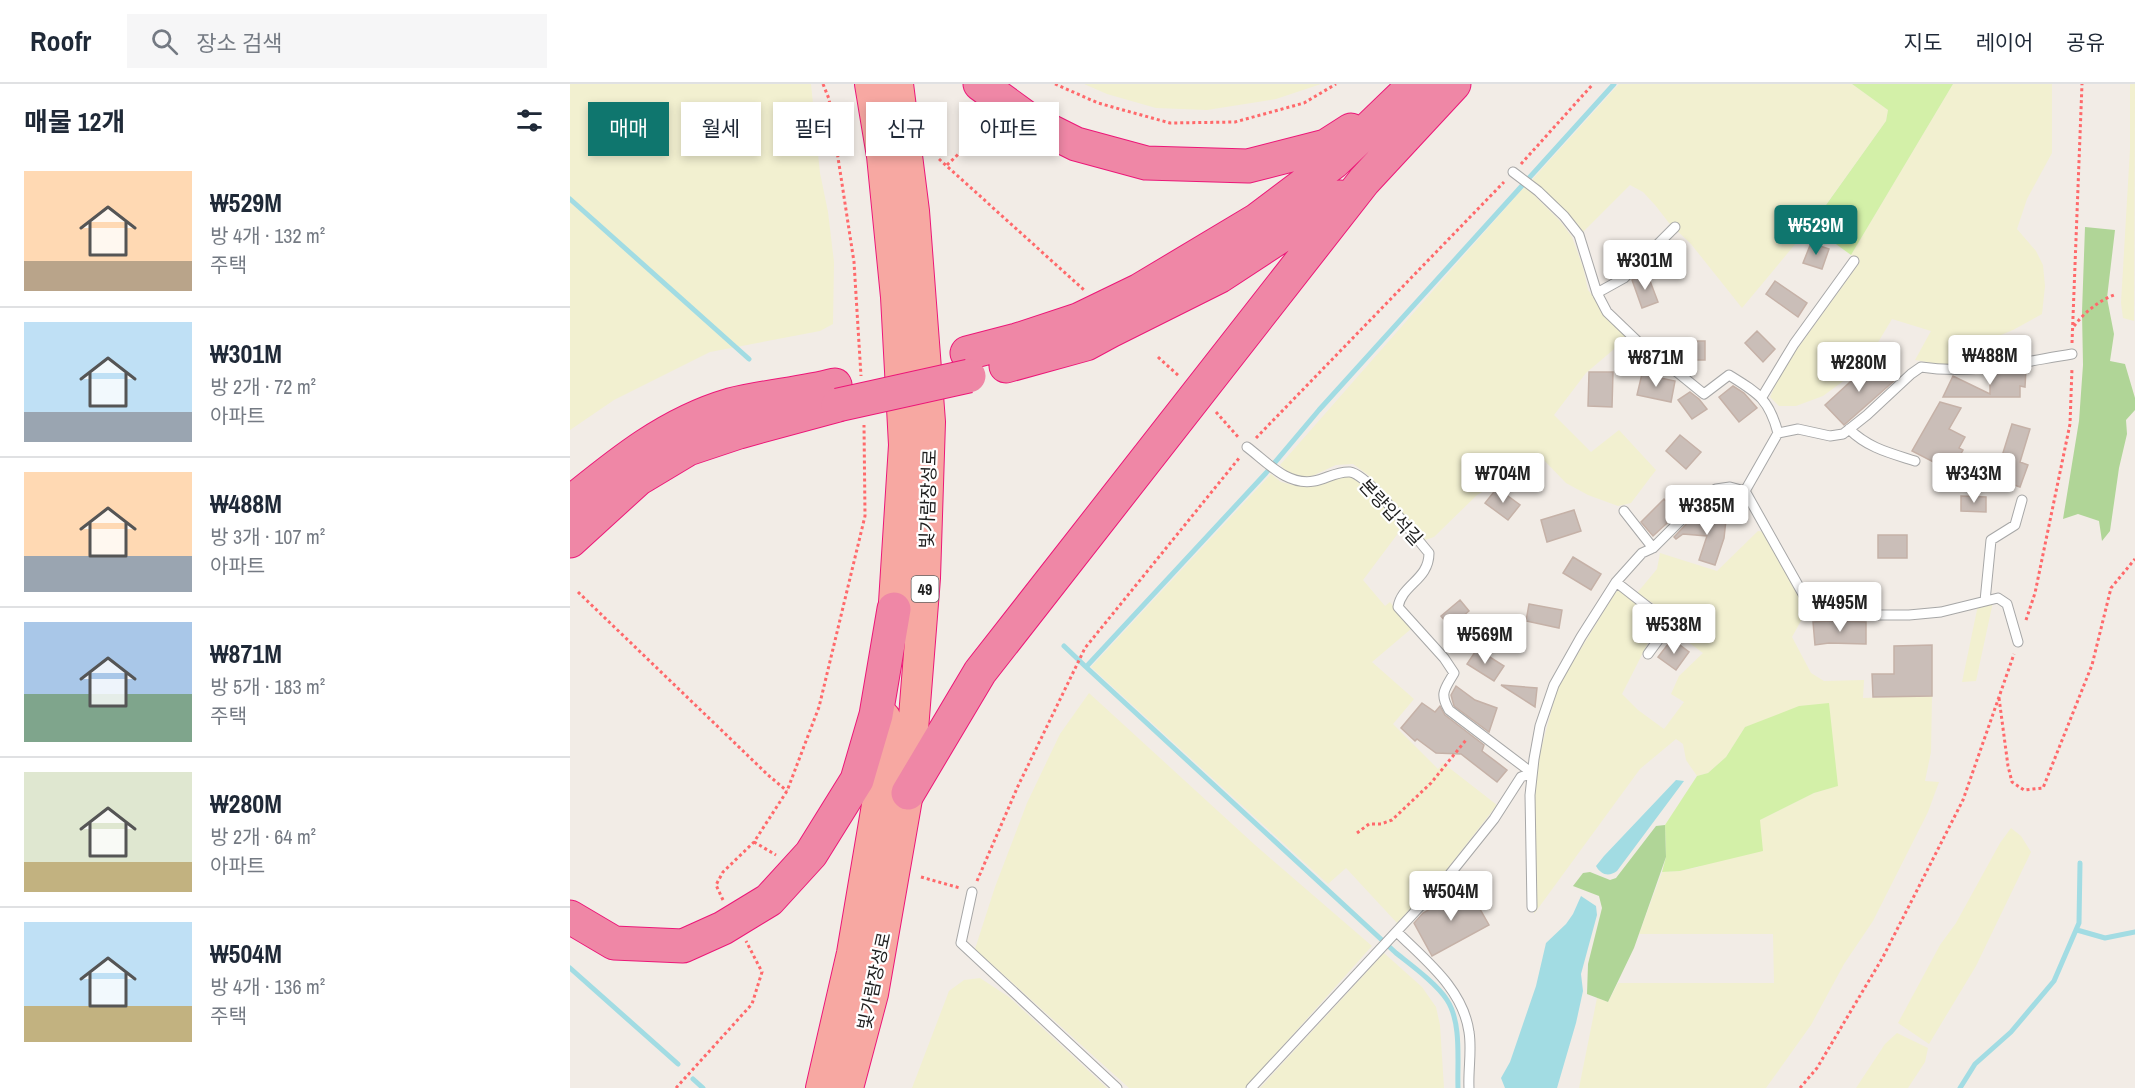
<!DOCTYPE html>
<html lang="ko">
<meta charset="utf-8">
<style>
:root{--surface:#fff;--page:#f6f6f7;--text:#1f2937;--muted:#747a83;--line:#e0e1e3;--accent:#0f766e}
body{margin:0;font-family:"Archivo Narrow","Noto Sans KR",sans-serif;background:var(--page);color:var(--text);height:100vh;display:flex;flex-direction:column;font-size:22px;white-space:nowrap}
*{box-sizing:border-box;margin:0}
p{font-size:20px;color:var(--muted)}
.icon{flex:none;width:33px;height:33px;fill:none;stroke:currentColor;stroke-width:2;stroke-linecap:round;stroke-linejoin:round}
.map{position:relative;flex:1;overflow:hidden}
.side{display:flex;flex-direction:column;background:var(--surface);width:570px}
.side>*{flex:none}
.hud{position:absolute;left:18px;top:18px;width:570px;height:54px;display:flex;gap:12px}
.price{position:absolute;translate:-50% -51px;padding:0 14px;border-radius:6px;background:#fff;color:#222;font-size:20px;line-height:39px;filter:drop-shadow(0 2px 3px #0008)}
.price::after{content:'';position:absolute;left:50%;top:36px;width:18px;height:14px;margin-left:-9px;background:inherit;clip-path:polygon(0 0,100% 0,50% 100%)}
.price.selected{background:var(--accent);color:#fff}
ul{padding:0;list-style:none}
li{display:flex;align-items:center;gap:18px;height:150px;padding:0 24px}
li+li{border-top:2px solid var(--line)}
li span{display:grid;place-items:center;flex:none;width:168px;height:120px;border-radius:0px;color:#555}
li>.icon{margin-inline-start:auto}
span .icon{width:72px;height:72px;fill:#fffc;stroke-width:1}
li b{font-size:26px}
h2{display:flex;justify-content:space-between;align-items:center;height:72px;padding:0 24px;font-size:26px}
.chip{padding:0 21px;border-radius:0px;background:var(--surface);box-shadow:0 3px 9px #0003;font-size:21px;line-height:54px}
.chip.selected{background:var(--accent);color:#fff}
header{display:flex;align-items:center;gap:36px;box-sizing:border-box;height:84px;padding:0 30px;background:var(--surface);border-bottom:2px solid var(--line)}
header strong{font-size:28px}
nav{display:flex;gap:33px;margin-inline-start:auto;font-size:21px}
.search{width:420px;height:54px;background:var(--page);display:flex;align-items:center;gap:15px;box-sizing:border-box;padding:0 21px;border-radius:0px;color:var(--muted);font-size:22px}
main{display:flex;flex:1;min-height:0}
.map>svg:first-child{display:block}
.farmland{fill:#f2f0d0}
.grass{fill:#d3f0a8}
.forest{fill:#b0d597}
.water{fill:#a2dce3}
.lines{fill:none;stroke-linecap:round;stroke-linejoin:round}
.stream{stroke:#a2dce3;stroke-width:5}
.building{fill:#cabeb8;stroke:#c5b1a7;stroke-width:1.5}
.service-casing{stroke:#a7a7a7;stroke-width:11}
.trunk-casing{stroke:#ec1778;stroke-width:32}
.motorway-casing{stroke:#ec1778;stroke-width:35}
.path{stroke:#ff696b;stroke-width:3;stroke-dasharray:3 3;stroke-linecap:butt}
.service{stroke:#fff;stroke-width:9}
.trunk{stroke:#f7a8a2;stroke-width:30}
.motorway{stroke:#ef87a6;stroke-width:33}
.motorway-bridge-casing{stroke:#ec1778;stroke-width:35;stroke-linecap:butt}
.motorway-bridge{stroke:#ef87a6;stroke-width:33}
.labels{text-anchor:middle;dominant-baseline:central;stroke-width:4.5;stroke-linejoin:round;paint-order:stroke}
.shield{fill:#fff;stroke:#636363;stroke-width:1.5}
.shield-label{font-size:16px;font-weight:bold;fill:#202020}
.street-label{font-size:18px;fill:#202020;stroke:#fff}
</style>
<header>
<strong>Roofr</strong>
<div class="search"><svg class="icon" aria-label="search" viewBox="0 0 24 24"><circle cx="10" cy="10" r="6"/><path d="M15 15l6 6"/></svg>장소 검색</div>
<nav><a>지도</a><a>레이어</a><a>공유</a></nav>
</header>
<main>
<section class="side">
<h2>매물 12개<svg class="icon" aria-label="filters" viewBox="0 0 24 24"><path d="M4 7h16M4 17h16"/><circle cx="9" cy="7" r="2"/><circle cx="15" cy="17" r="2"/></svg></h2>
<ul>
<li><span style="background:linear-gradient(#ffd9b3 75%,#b9a48a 0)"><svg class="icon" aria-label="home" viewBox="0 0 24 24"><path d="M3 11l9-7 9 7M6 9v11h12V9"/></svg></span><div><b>₩529M</b><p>방 4개 · 132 m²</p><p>주택</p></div></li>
<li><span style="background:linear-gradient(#bfe0f5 75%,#9aa5b1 0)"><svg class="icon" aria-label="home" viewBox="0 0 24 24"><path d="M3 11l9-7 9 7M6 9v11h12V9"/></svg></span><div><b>₩301M</b><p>방 2개 · 72 m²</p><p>아파트</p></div></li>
<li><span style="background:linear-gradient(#ffd9b3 70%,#9aa5b1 0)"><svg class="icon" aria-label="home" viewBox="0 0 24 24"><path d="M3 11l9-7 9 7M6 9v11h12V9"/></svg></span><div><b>₩488M</b><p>방 3개 · 107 m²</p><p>아파트</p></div></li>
<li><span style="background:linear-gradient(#a9c7e8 60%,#7fa58c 0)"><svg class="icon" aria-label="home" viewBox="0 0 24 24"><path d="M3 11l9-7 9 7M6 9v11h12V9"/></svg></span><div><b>₩871M</b><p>방 5개 · 183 m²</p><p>주택</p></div></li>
<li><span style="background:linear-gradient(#dfe7d0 75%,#c2b280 0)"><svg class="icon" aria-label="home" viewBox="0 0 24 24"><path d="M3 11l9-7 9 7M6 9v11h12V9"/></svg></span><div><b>₩280M</b><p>방 2개 · 64 m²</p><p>아파트</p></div></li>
<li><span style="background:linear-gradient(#bfe0f5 70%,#c2b280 0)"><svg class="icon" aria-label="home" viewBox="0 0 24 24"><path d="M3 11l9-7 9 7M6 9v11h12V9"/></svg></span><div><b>₩504M</b><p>방 4개 · 136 m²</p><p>주택</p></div></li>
</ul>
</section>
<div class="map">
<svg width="1565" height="1004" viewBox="0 0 1565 1004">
<rect width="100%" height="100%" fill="#f2ece6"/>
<path class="farmland" d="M0,0H241L250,89L258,128L264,178L263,240L250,247L140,268L44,316L0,346Z
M514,0H751L706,15L637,26L586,24L537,10Z
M1049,0H1282L1318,26L1316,37L1242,140L1172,224L1121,160L1099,139L1085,121L1073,108L1060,101L1013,148L999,130L962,96Z
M1383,0H1482V69L1457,115L1447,145L1466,167L1473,181L1475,202L1472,230L1443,246L1414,258L1405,270L1393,279L1374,281L1345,276L1361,247L1322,235L1304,265L1287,287L1253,312L1226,322H1209L1200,313L1212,286L1290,178L1281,171Z
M1560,0H1565L1564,237L1553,234L1551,219L1560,65Z
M955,102L990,137L1002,153L1013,183L1018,206L1056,253L1043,266L1016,289L984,331L1021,368L1049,346L1086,386L1061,419L1048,422L1018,411L996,399L969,371L957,385L938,393L907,411L864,453L855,456L798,391L783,380L766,381L740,393L721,391L710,381Z
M701,390L711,398L723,401H745L765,394L780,392L802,409L832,444L793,496L815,522L820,518L841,545L802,578L844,615L823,640L868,685L873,679L927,721L874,789L827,839L776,784L758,800L521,583Z
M1188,447L1194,448L1234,520L1228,531L1232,535L1222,553L1241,589L1254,597L1294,596L1293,614L1362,612L1361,668L1355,697L1369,698L1358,728L1303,837L1274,880L1241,941L1196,1004H1009L1027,914L1038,918L1048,899H1204L1203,850H1069L1092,788L1110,787L1129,783L1190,736L1244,709L1267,702L1190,638L1175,643L1156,673L1138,689L1127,692L1116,676L1113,660L1106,655L1070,685L964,830L965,711L968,676L988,602L1045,509L1049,506L1089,537L1052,610L1068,626L1094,645L1114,618L1101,610L1109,592L1133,569L1102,546L1109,536L1067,509L1087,485L1090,469L1147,487Z
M1423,518L1406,597L1392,598L1408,521Z
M519,609L685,761L802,862L675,1004H559L405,865L425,803L457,719L490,650Z
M1441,744L1451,752L1461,768L1406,882L1359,960L1328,939L1370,861L1386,839L1430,759Z
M814,869L852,903L866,923L870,941L874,1004H690Z
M410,894L439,913L537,1004H342L379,907L394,896Z
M1327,949L1358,964L1355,978L1338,1004H1286L1315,960Z"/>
<path class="grass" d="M1282,0H1383L1281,171L1241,142L1316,37L1318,26Z
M1259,619L1268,702L1244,709L1190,736L1193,767L1110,787L1092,788L1096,773L1095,741L1127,692L1138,689L1156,673L1175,643L1229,622Z"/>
<path class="forest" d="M1515,143L1545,146L1537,214L1544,250L1540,277L1555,280L1565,314V326L1556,336L1557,350L1549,384L1540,447L1532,457L1529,437L1508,430L1493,435L1509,337L1513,281L1512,228Z
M1095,741L1096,773L1064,864L1038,918L1017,910L1018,880L1032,824L1029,812L1003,802L1013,789L1020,788L1040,796L1046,794L1086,742Z"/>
<path class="water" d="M1106,696L1114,697L1047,787C1039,793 1031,791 1026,782L1034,772Z
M1011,812L1026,822L1027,831L1011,890L1013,907L1006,939L987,1004H935L931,994L940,978L966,902L976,859L996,840L1003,830Z"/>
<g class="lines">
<path class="stream" d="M0,115L179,275
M494,562L516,583
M1507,846L1535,854L1565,848
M0,884L108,980
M123,995L133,1004
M888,1004C887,978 892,939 877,916C867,900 841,881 826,869L516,583L696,389L749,326L1044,0
M1390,1004L1405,980L1441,948L1484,897L1509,839L1510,779"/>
</g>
<path class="building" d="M1241,159L1259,165L1252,185L1233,179Z
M1077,189L1088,218L1072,224L1062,196Z
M1205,197L1237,219L1228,233L1196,210Z
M1187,247L1205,265L1193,278L1175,259Z
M1101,257H1135V276H1101Z
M1304,276L1324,297L1274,341L1255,321Z
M1456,285L1455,303L1450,302V313H1373L1383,292L1420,310V290Z
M1019,288H1043L1042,323L1018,322Z
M1072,290L1105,297L1101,318L1067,311Z
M1163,302L1174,309L1187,324L1169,338L1149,313Z
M1120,308L1129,315L1137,325L1122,335L1108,316Z
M1370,318L1391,324L1379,345L1395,353L1389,364L1393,366L1381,387L1342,367Z
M1442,340L1460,345L1450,378L1458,381L1450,403L1421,393L1430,371L1432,372Z
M1110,351L1131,368L1116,385L1096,367Z
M927,404L950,421L938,436L915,419Z
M1391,412L1416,413V428L1391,427Z
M1094,415L1108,429L1083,452L1071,438Z
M1004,426L1011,447L977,458L971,436Z
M1124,432L1156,436L1154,454L1145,481L1129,476L1137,452L1113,450L1106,455L1104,453Z
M1308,451H1337V474H1308Z
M1003,473L1031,490L1021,506L993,489Z
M890,516L899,527L880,543L871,532Z
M959,520L992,526L989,544L956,537Z
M1260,537L1296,538V560L1259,559L1245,561L1243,538Z
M1102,555L1119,568L1106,586L1088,573Z
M1362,561V612L1303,613L1302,590H1324V562Z
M907,565L934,582L924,597L897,580Z
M931,601L967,604L965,623Z
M886,602L905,616L927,624L919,648L884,622L881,611Z
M852,619L865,628L870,622L875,631L914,661L912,667L937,686L927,698L891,670L866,669L847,655L845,657L831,644Z
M898,804L919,841L862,872L844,839L853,829Z"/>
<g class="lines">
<defs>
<path id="service" d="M943,88L968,107L994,132L1009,151L1027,209L1037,228L1087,276L1107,288L1134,310L1159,291C1188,309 1199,315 1208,349L1175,407L1160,403L1146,405L1135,412L1083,464L1072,469L1046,498L1011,553L984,601L970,642L964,675L960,711L962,823
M1027,209L1054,194L1105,143
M1192,313L1224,260L1284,177
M1279,345C1298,364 1320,369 1345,377
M1208,349L1228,345L1260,352L1273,350L1297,331L1341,290L1351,283C1402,291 1452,278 1502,270
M677,363C697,378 717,402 744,397C756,395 767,387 780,388C798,390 845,453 859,469C859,496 832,500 828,523L874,574L884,589C875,605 869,609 879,626L962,689L951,693L924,735L880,790L681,1004
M1175,407L1242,526L1252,530L1278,531H1339L1371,528L1428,514L1437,520L1448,558
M1054,427L1083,464
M1046,498L1092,534L1097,544L1078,570
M1415,517L1421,456L1445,441L1452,416
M402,808L391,859L547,1004
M827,848C856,877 893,905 899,948C902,966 898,986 899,1004"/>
<path id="trunk" d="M300,0L312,72L326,213L334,361L322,550
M251,1004L282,869L307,721L315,633
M278,1004L303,910L338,709L355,494L360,338L344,127L328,0"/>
<path id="motorway" d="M410,0L462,38L506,60L576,79L678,82L756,62L781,46
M397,269L447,256L508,236L570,206L687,136L764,78L845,0
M436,282L516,260L540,247L650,192L770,113
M0,419C49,379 98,339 160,321C195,312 231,310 265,301
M0,457L68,395L118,365L169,348L268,321
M338,709L410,588L794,97L884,0
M0,833L44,859L113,862L153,844L199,816L241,770L287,696L306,631L324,525"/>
</defs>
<use href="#service" class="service-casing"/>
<use href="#trunk" class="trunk-casing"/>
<use href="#motorway" class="motorway-casing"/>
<path class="path" d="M253,0L259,15L284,178L291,292
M485,0L528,19L600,39L665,38L734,19L766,0
M369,75L514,206
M951,80L1023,0
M377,81L422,38
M1504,242C1514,229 1528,217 1544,211
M1502,259L1512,0
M588,273L610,293
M646,328L669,354
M686,354L934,98
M8,508L198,691L217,707
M1456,536L1465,509L1500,340L1502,284
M1429,614L1438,682L1442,698L1454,706L1473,704L1522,581L1541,504L1565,475
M787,749L799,740H811L822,736L861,699L896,656
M184,758L206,771
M351,793L390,804
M407,797L448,702L515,564L670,373
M153,816L146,801L153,788L184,758L217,707L249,623L295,432L294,341
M106,1004L182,920L192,888L176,857
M1230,1004L1247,984L1313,873L1393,716L1444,570"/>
<use href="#service" class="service"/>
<use href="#trunk" class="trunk"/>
<use href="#motorway" class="motorway"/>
<defs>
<path id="motorway-bridge" d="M268,321L399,292"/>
</defs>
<use href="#motorway-bridge" class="motorway-bridge-casing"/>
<use href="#motorway-bridge" class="motorway-bridge"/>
</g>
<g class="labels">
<rect class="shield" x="341.5" y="492" width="27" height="26" rx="4.5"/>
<g class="shield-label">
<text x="355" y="505">49</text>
</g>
<g class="street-label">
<text transform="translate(358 415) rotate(-88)">빛가람장성로</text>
<text transform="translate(821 428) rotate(47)">본량입석길</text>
<text transform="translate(304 897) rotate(-78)">빛가람장성로</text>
</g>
</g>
</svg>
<b class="price selected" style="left:1246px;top:172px">₩529M</b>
<b class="price" style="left:1075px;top:207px">₩301M</b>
<b class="price" style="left:1420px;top:302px">₩488M</b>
<b class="price" style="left:1086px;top:304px">₩871M</b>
<b class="price" style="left:1289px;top:309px">₩280M</b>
<b class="price" style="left:933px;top:420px">₩704M</b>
<b class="price" style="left:1404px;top:420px">₩343M</b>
<b class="price" style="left:1137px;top:452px">₩385M</b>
<b class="price" style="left:1270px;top:549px">₩495M</b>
<b class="price" style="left:1104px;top:571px">₩538M</b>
<b class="price" style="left:915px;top:581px">₩569M</b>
<b class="price" style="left:881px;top:838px">₩504M</b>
<div class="hud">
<a class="chip selected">매매</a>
<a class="chip">월세</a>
<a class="chip">필터</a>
<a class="chip">신규</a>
<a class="chip">아파트</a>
</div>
</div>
</main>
